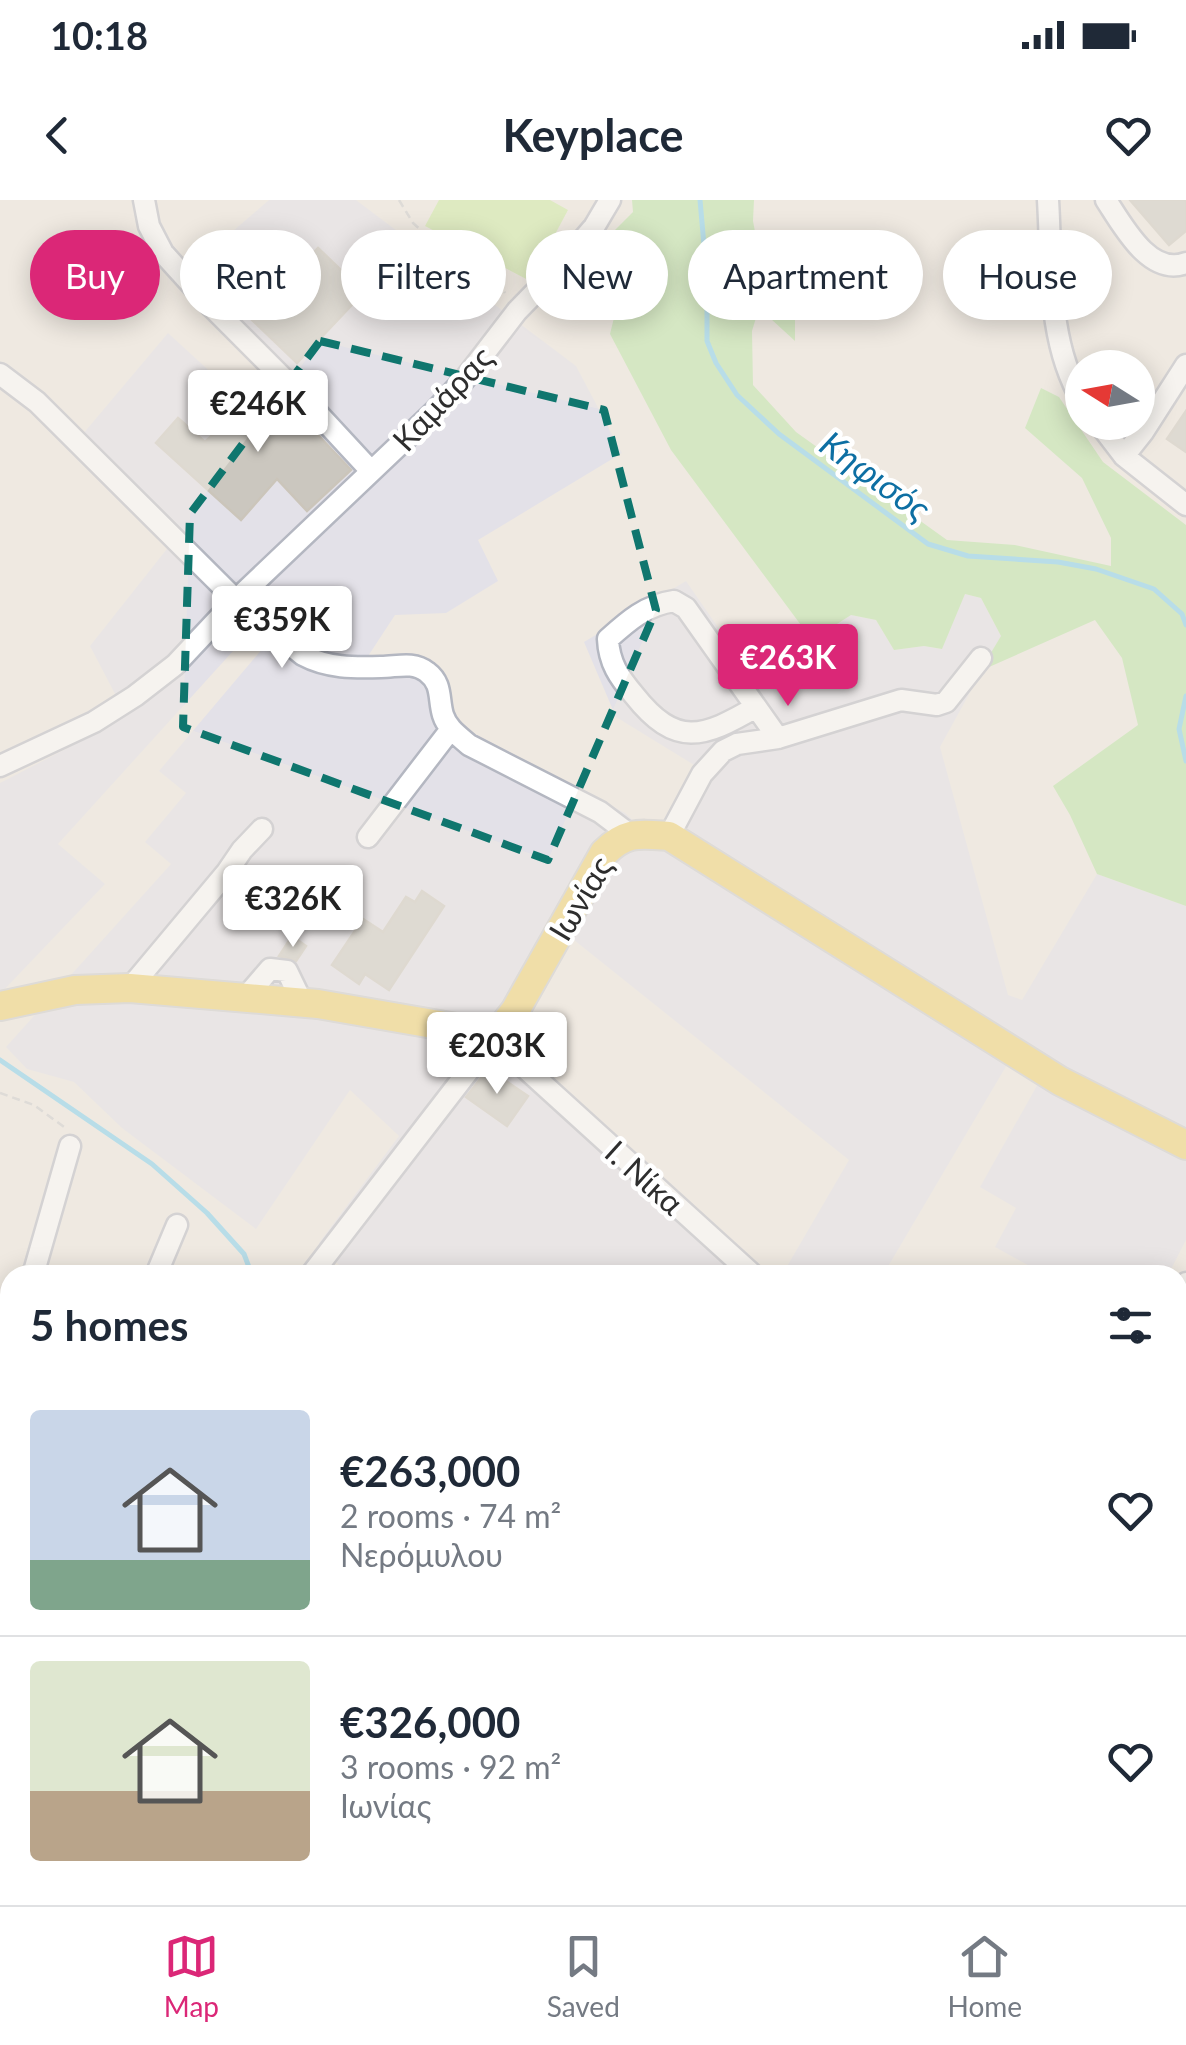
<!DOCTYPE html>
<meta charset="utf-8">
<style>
:root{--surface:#fff;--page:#f2f2f3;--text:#1f2937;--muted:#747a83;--line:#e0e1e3;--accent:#db2777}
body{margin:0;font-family:Lato,sans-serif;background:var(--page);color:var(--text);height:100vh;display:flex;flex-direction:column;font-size:38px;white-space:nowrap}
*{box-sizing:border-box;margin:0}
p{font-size:32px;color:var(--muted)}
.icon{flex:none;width:55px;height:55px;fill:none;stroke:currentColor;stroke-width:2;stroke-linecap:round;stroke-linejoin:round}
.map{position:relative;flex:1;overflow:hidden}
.side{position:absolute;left:0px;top:1065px;width:1188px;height:640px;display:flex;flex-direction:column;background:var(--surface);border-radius:30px 30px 0 0;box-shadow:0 5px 25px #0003}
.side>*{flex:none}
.top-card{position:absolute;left:30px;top:30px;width:1128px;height:90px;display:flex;gap:20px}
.needle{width:65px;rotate:281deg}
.controls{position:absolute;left:1065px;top:150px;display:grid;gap:20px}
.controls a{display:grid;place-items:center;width:90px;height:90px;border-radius:50%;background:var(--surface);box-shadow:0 5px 25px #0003;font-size:50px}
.price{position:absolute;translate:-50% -85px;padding:0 22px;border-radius:10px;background:#fff;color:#222;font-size:32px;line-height:65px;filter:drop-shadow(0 2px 5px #0008)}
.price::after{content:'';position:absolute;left:50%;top:60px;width:30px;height:22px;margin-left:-15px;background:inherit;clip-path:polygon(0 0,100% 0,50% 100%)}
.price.selected{background:var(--accent);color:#fff}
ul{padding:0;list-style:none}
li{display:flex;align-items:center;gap:30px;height:250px;padding:0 30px}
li+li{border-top:2px solid var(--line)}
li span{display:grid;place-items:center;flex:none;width:280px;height:200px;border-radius:10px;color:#555}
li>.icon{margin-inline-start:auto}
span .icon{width:120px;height:120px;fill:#fffc;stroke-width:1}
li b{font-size:42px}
h2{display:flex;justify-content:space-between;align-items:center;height:120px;padding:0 30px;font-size:42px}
.tag{padding:0 35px;border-radius:45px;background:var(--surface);box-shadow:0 5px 25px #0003;font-size:35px;line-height:90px}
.tag.selected{background:var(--accent);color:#fff}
.status{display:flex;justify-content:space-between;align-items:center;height:70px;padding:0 50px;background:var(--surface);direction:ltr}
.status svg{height:28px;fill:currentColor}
header{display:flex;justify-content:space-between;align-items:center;height:130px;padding:0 30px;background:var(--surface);font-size:45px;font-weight:700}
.tab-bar{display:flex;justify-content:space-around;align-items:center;height:140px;border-top:2px solid var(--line);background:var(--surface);font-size:28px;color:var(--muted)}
.tab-bar a{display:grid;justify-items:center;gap:5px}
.tab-bar .selected{color:var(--accent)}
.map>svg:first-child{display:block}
.industrial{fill:#e3e1e8}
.green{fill:#b6e59e}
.pitch{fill:#c9ec9a}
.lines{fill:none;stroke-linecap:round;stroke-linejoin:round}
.stream{stroke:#75cff0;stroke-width:5}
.building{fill:#cbc7bf;stroke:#cbc5ba;stroke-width:2.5}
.minor-casing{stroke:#b4b7c1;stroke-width:25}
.major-casing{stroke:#c9c9c9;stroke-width:32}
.highway-casing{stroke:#c9c9c9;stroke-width:35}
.path{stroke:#c9c9c9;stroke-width:2.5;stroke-dasharray:8 5;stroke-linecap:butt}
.minor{stroke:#fff;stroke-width:20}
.major{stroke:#f2d163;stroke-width:28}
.highway{stroke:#ffa35c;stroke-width:30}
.rail{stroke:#a3a6b8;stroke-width:5}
.marked{fill:none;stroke:#0f766e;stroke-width:8;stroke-dasharray:20 12;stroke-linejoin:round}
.labels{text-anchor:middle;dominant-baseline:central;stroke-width:9;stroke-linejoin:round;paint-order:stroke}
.street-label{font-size:32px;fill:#2e2e2e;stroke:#fff}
.water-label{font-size:35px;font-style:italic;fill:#0d6fa3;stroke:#fff}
</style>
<div class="status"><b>10:18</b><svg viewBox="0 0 49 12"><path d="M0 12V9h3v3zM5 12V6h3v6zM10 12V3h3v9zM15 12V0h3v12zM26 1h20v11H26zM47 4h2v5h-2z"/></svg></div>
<header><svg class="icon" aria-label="back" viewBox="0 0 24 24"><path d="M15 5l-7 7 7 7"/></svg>Keyplace<svg class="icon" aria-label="heart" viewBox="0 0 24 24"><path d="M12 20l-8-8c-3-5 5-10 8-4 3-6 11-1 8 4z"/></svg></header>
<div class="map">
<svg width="1186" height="1705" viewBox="0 0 1186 1705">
<rect width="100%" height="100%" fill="#efe9e1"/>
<path class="industrial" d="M269,0H356L576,166L622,253L478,340L498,381L446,413L395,415L357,473L424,472L437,514L625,613L640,627L665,630L699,568L616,517L584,442L686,381L753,478L851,415L876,420L894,450L924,446L941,449L965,394L981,398L1001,436L940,547L1008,795L1022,800L1097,674L1186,706V1040L1168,1075H1029L1033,1068L995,1047L1016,1008L980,987L1039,882L1008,863L883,1075H782L849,960L569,736L504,835L765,1075H348L319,1043L399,936L350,890L256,1029L122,928L74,882L27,869L6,847L171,664L145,642L186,593L159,571L269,441L253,429L58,644L105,684L0,794V583L87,538L125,513L90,446L174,340L77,241L168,133L240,199L267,169L183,74Z
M1186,1510V1705H1030L1038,1695H1178V1521Z"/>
<path class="green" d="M632,0H754L753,21L760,58L795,91V141L759,108L752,131L753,185L796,232L947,340L1015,345L1111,366V338L1082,278L1025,228L1041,188L1059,197L1103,262L1186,325V706L1097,674L1070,615L1053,586L1138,525L1122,458L1095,420L980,471L1001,436L981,398L965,394L942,449L924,446L894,450L876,420L851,415L812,440L671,250L610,134L623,81L610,35L633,12Z"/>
<path class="pitch" d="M439,0H550L568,10L530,81L425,26Z"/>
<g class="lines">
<path class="stream" d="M700,0L707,79V141L716,163L737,195L779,234L928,344L968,356L1058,362L1096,369L1154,389L1182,414L1186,425
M1186,496L1179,529L1186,561
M0,860L152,964L207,1013L244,1054L252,1075"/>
</g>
<path class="building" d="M1130,0H1186V31L1169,45Z
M318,48L364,92L297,163L251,119Z
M268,182L351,270L307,311L277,279L241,320L156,243L178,218L205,242Z
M1186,211V252L1167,239Z
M422,691L444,706L389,790L365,774L359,784L332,765L363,719L383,732L406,697L415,702Z
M292,736L306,746L296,761L279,756Z
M488,869L528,896L507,926L466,897Z"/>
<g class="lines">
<defs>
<path id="minor" d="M144,0L149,26L163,53L212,107L309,204L371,271
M1048,0C1052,65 1047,142 1082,200
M1106,0C1123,26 1150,77 1186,63
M0,174L37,202L236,400L303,455C327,468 354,468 381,467C397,467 413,461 427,472C443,484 438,499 443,515C447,528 459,536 469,545L600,612L629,634
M1098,222L1124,256L1186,305
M1124,256L1143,232L1186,165
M756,507C703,538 676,548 634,495C619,477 609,463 608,439C628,421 646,405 674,401L686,408L778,538
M0,566L94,522L135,496L175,465L236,400L435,211L464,180L517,111L557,70L594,27L610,0
M669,636L702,574L723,551L737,544L778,538L901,500L937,505L946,502L981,458
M368,637L451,529
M130,788L227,672L242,650L262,629
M245,798L270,769L287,771L302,802
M33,1075L70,946
M156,1075L177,1025
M311,1075L493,839L753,1075
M1178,1099L1186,1083
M0,1229L10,1179
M0,1461L10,1463
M1178,1525L1186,1513
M0,1585L10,1552
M514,1695L532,1705
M622,1695L629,1705
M754,1695L762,1705
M35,1705L39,1695
M132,1705L136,1695
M199,1705L203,1695
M301,1705L306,1695
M803,1705L810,1695
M1049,1705L1056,1695"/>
<path id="major" d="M0,806L75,790L130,788L318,804L462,829L493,839L515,811L604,653C626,631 639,634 669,636L1060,881L1186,945"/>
<path id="highway" d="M1178,1194L1186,1180
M1178,1250L1186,1238
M1178,1370L1186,1357
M1178,1443L1186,1431
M879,1705L886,1695
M961,1705L968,1695
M1003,1705L1010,1695"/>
</defs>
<use href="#minor" class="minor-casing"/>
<use href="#major" class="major-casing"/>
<use href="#highway" class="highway-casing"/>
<path class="path" d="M399,0L413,23L432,40L466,56L497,80L505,93
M0,893L34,905L64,927"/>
<use href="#minor" class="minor"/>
<use href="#major" class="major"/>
<use href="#highway" class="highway"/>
<path class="rail" d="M1178,1311L1186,1298
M1178,1332L1186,1319
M927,1705L934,1695"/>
</g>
<path d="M0 0H1186V1705H0ZM320,141L604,210L656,410L548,660L183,527L190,314Z" fill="#efe9e1" fill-opacity=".55" fill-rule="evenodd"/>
<path class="marked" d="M320,141L604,210L656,410L548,660L183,527L190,314Z"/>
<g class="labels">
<g class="street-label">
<text transform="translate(442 198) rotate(-47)">Καμάρας</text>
<text transform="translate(580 698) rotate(-59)">Ιωνίας</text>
<text transform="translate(645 977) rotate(42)">Ι. Νίκα</text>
</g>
<g class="water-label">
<text transform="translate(876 275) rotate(36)">Κηφισός</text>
</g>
</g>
</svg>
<div class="controls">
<a><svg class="needle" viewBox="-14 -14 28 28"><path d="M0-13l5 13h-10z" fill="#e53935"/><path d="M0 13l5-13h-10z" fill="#747a83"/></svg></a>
</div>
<b class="price" style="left:258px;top:255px">€246K</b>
<b class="price" style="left:282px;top:471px">€359K</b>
<b class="price selected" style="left:788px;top:509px">€263K</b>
<b class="price" style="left:293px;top:750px">€326K</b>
<b class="price" style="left:497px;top:897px">€203K</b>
<div class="top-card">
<a class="tag selected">Buy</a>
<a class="tag">Rent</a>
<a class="tag">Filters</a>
<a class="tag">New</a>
<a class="tag">Apartment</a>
<a class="tag">House</a>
</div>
<section class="side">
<h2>5 homes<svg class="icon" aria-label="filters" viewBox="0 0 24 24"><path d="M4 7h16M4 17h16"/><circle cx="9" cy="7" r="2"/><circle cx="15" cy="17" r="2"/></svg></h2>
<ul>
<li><span style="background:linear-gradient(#c9d6e8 75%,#7fa58c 0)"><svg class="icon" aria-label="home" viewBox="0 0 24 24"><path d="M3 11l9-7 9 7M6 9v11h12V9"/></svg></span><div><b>€263,000</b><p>2 rooms · 74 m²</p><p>Νερόμυλου</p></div><svg class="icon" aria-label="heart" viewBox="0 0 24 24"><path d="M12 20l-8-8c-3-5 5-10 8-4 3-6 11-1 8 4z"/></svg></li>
<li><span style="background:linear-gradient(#dfe7d0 65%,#b9a48a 0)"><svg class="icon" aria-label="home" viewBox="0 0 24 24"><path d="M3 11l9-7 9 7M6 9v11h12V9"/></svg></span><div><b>€326,000</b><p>3 rooms · 92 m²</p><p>Ιωνίας</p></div><svg class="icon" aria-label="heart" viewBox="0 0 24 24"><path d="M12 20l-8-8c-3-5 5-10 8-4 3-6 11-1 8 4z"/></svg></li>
</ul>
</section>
</div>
<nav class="tab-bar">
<a class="selected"><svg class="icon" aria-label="map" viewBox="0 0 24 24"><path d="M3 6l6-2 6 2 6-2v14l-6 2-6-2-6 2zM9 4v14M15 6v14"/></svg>Map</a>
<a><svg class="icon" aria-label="saved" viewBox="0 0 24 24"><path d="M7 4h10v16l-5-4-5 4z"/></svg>Saved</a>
<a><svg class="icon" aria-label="home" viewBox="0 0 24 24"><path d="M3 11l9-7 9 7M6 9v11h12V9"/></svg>Home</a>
</nav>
